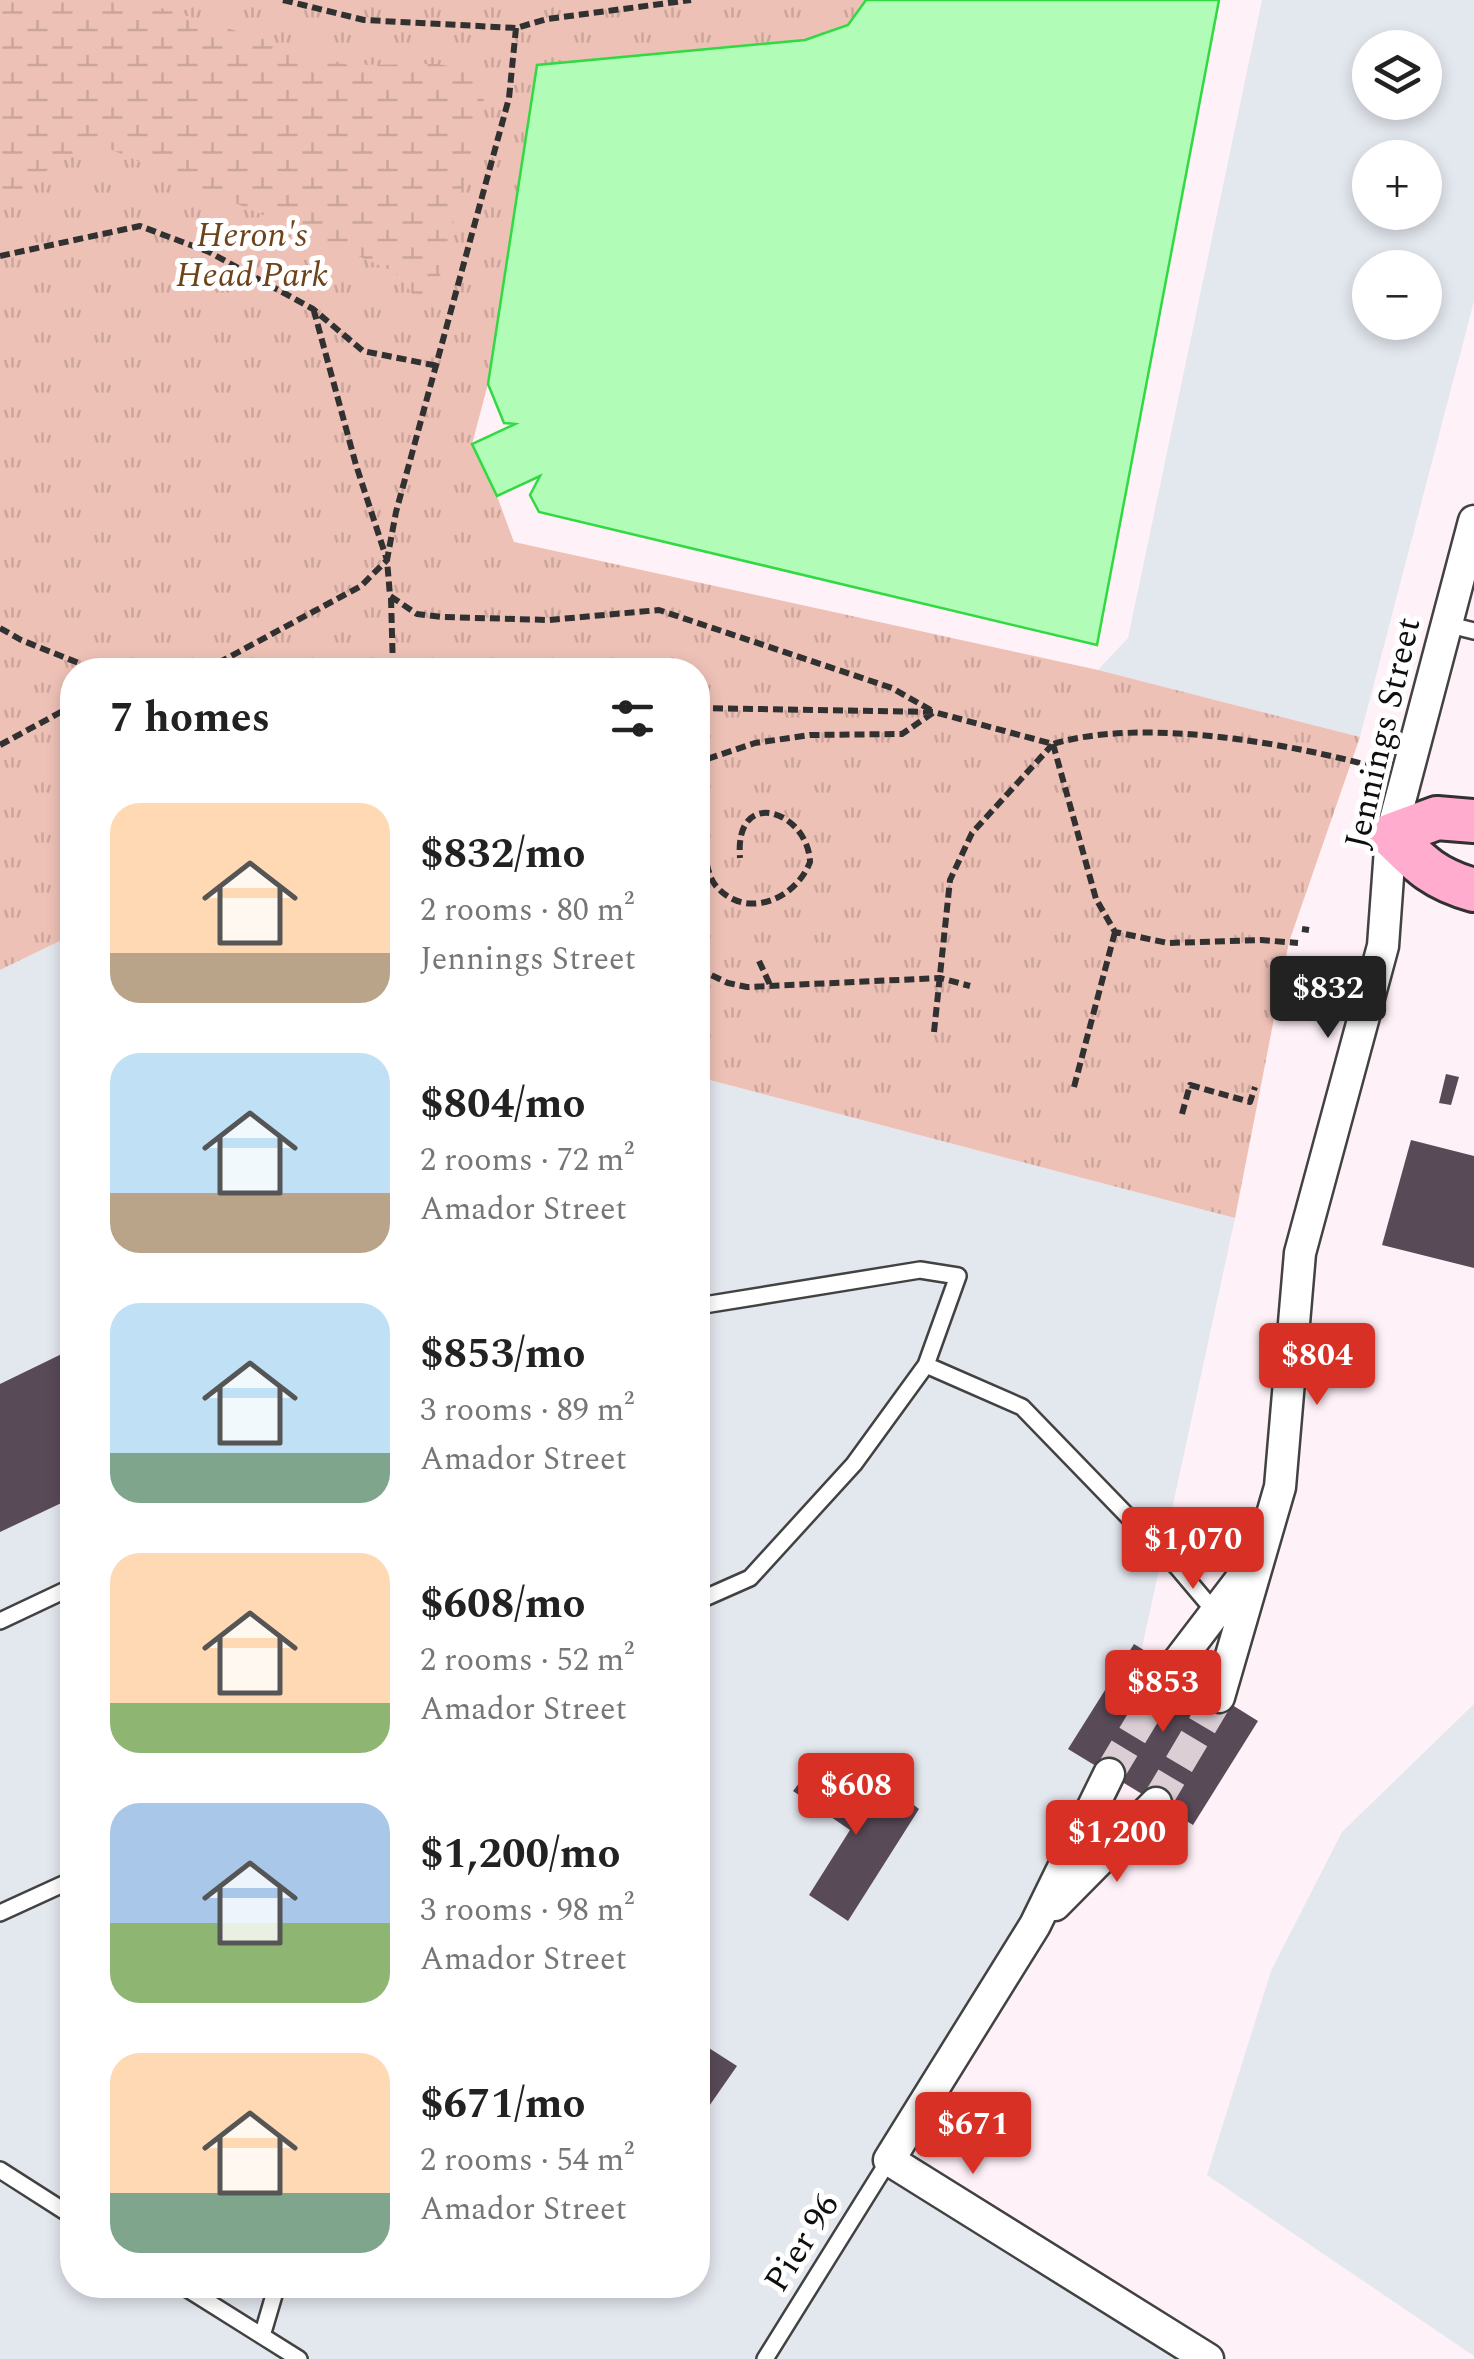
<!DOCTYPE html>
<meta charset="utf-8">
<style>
:root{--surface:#fff;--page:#f6f6f6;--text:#222;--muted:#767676;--accent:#d93025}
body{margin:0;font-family:Spectral,serif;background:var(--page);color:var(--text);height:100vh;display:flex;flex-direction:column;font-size:38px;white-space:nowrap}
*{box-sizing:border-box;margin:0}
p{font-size:32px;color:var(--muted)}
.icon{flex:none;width:55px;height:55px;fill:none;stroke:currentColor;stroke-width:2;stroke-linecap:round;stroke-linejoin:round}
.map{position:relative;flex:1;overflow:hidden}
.details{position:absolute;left:60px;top:658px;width:650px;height:1640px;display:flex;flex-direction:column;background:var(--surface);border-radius:40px;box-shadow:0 5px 15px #0003}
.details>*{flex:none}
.buttons{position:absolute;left:1352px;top:30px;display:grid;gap:20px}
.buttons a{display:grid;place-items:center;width:90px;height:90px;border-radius:50%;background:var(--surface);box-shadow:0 5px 15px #0003;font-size:50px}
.price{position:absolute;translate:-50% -85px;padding:0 22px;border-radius:10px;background:var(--accent);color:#fff;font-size:32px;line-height:65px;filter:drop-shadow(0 2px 5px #0008)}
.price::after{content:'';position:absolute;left:50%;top:60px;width:30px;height:22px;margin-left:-15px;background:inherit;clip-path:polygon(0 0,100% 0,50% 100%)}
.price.selected{background:#222;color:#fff}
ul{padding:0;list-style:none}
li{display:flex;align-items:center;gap:30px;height:250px;padding:0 50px}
li span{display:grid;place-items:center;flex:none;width:280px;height:200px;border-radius:30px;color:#555}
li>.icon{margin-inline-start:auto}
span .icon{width:120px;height:120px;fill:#fffc;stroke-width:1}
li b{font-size:42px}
h2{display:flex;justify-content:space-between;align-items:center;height:120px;padding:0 50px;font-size:42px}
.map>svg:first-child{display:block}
.industrial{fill:#e3e7ee;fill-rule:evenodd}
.grass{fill:url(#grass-tufts)}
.wetland{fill:url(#wetland-marsh)}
.water{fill:#b1fcb7;stroke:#31d943;stroke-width:2.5}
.building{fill:#594a57}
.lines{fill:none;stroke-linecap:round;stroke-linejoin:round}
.minor-tunnel{stroke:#dbcfd5;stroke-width:30;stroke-dasharray:30 15;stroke-linecap:butt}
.service-casing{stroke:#424242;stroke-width:20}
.minor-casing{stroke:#424242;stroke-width:35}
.secondary-casing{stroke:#313131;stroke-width:48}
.path{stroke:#313131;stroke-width:6;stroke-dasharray:10 5;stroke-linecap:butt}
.service{stroke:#fff;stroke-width:15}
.minor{stroke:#fff;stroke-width:30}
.secondary{stroke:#ffacce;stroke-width:42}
.labels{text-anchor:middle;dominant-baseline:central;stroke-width:10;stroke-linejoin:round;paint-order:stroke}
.park-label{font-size:35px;font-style:italic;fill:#6e4319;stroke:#fff}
.street-label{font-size:35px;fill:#0f0f0f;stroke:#fff}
</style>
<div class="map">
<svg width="1474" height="2359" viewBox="0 0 1474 2359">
<defs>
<pattern id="grass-tufts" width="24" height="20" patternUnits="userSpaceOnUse" patternTransform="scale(2.5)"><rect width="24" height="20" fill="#eec1b6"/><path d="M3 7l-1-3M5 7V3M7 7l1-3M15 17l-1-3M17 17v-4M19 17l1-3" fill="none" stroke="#cba59b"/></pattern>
<pattern id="wetland-marsh" width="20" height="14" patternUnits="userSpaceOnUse" patternTransform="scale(2.5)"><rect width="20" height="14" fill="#eec1b6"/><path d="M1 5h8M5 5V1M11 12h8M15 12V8" fill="none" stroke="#cba59b"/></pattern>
</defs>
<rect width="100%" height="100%" fill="#fff1f8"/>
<path class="industrial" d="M1262,0H1474V301L1360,737L1098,670L1128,638ZM1370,48H1425V102H1370ZM1370,158H1425V212H1370ZM1370,268H1425V322H1370Z
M72,935V2285H698V1077L1235,1218L1100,1842L890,2159L1208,2359H0V970Z
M1474,1704V2356L1207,2175L1271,1971L1342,1832Z"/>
<path class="grass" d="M0,0H866L848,25L805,40L537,65L488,384L472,444L497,496L514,542L1098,670L1360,737L1289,942L1235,1218L698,1077V670H72V935L0,970Z"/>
<path class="wetland" d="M0,0H135L348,65L437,64L472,70L484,100L437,288L426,311L395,272L110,149L62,156L33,184L0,207Z"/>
<path class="water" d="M866,0H1219L1097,645L539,512L530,495L540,476L497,496L472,444L515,424L504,423L488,384L537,65L805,40L848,25Z"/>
<path class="building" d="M1446,1074L1459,1077L1451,1105L1439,1103Z
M1411,1140L1474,1156V1268L1382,1245Z
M72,1349V1498L0,1532V1384Z
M1134,1644L1258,1721L1193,1825L1068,1749Z
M811,1768L872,1803L885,1783L919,1809L848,1921L809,1895L850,1830L793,1791Z
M698,2041L737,2066L698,2122Z"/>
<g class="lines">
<path class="minor-tunnel" d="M1109,1774L1173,1668
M1156,1803L1219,1697"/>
<defs>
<path id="service" d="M1446,624L1474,631
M698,1306L920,1270L958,1276L926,1365L854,1464L750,1578L698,1601
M926,1365L1022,1407L1177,1567L1215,1612
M0,1621L72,1587
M0,1913L72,1880
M0,2170L72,2216
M181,2285L299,2359
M262,2336L277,2285
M765,2359L889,2160"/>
<path id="minor" d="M1173,1668L1250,1567
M1219,1697L1280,1487L1300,1253L1383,946L1391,835L1474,521
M1109,1774L1035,1925L889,2160L1208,2359
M1055,1905L1156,1803"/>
<path id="secondary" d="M1474,821L1437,818L1391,835C1420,864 1434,879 1474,890"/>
</defs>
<use href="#service" class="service-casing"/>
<use href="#minor" class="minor-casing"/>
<use href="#secondary" class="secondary-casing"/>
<path class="path" d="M283,0L364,20L516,28L547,19L691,0
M516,28L509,98L396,512L387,560L390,596L417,614L443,617L549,620L659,610L892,688L934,712L902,734L810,735L755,743L698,762
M0,256L140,226L209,252L313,309L363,351L438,366
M391,598L393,670
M0,628L21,640L96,670
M205,670L361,586L387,560L356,465L314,311
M698,708L934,712L1053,744C1141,717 1290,743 1378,768
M1053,744L1096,899L1115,932L1168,943L1261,940L1298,943
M0,745L72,706
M698,835C707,851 705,873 716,886C746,921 796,899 810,862C808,811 734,785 740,858
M1302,929L1309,930
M759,961L771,987
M698,969L728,983L747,987L940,978L970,986
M934,1032L950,880L972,833L1052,745
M1074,1087L1115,932
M1182,1114L1190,1085L1250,1102L1255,1087"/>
<use href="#service" class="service"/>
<use href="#minor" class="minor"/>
<use href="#secondary" class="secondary"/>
</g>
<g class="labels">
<g class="park-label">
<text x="252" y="235">Heron's<tspan x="252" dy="40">Head Park</tspan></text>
</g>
<g class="street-label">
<text transform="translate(1383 733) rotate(-77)">Jennings Street</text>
<text transform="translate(802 2243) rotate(-58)">Pier 96</text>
</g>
</g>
</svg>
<div class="buttons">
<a><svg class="icon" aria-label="layers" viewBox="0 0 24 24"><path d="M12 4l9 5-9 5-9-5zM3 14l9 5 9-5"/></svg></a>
<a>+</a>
<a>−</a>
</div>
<b class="price selected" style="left:1328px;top:1041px">$832</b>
<b class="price" style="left:1317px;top:1408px">$804</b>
<b class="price" style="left:1193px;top:1592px">$1,070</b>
<b class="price" style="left:1163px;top:1735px">$853</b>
<b class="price" style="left:856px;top:1838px">$608</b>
<b class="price" style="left:1117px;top:1885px">$1,200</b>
<b class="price" style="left:973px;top:2177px">$671</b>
<section class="details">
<h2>7 homes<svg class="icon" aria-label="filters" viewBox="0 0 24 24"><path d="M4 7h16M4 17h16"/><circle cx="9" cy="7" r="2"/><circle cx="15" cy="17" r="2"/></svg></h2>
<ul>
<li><span style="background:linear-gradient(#ffd9b3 75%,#b9a48a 0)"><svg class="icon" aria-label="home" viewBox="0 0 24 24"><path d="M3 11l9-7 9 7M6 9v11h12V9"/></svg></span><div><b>$832/mo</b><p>2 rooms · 80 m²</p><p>Jennings Street</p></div></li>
<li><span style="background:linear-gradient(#bfe0f5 70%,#b9a48a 0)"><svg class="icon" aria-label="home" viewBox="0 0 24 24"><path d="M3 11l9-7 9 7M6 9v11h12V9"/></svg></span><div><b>$804/mo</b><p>2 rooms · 72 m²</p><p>Amador Street</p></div></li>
<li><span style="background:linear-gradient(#bfe0f5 75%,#7fa58c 0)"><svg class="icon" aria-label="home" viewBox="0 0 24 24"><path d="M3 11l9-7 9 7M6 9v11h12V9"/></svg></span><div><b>$853/mo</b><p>3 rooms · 89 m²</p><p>Amador Street</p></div></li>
<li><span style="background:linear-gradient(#ffd9b3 75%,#8fb573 0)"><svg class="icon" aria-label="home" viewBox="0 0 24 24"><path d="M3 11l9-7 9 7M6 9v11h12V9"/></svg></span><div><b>$608/mo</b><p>2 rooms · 52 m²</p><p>Amador Street</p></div></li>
<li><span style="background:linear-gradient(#a9c7e8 60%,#8fb573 0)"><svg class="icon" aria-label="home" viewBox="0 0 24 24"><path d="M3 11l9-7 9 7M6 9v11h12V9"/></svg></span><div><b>$1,200/mo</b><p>3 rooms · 98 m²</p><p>Amador Street</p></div></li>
<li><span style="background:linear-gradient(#ffd9b3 70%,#7fa58c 0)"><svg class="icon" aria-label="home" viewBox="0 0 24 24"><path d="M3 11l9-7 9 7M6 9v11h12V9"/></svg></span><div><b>$671/mo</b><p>2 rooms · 54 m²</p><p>Amador Street</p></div></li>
</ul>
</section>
</div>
